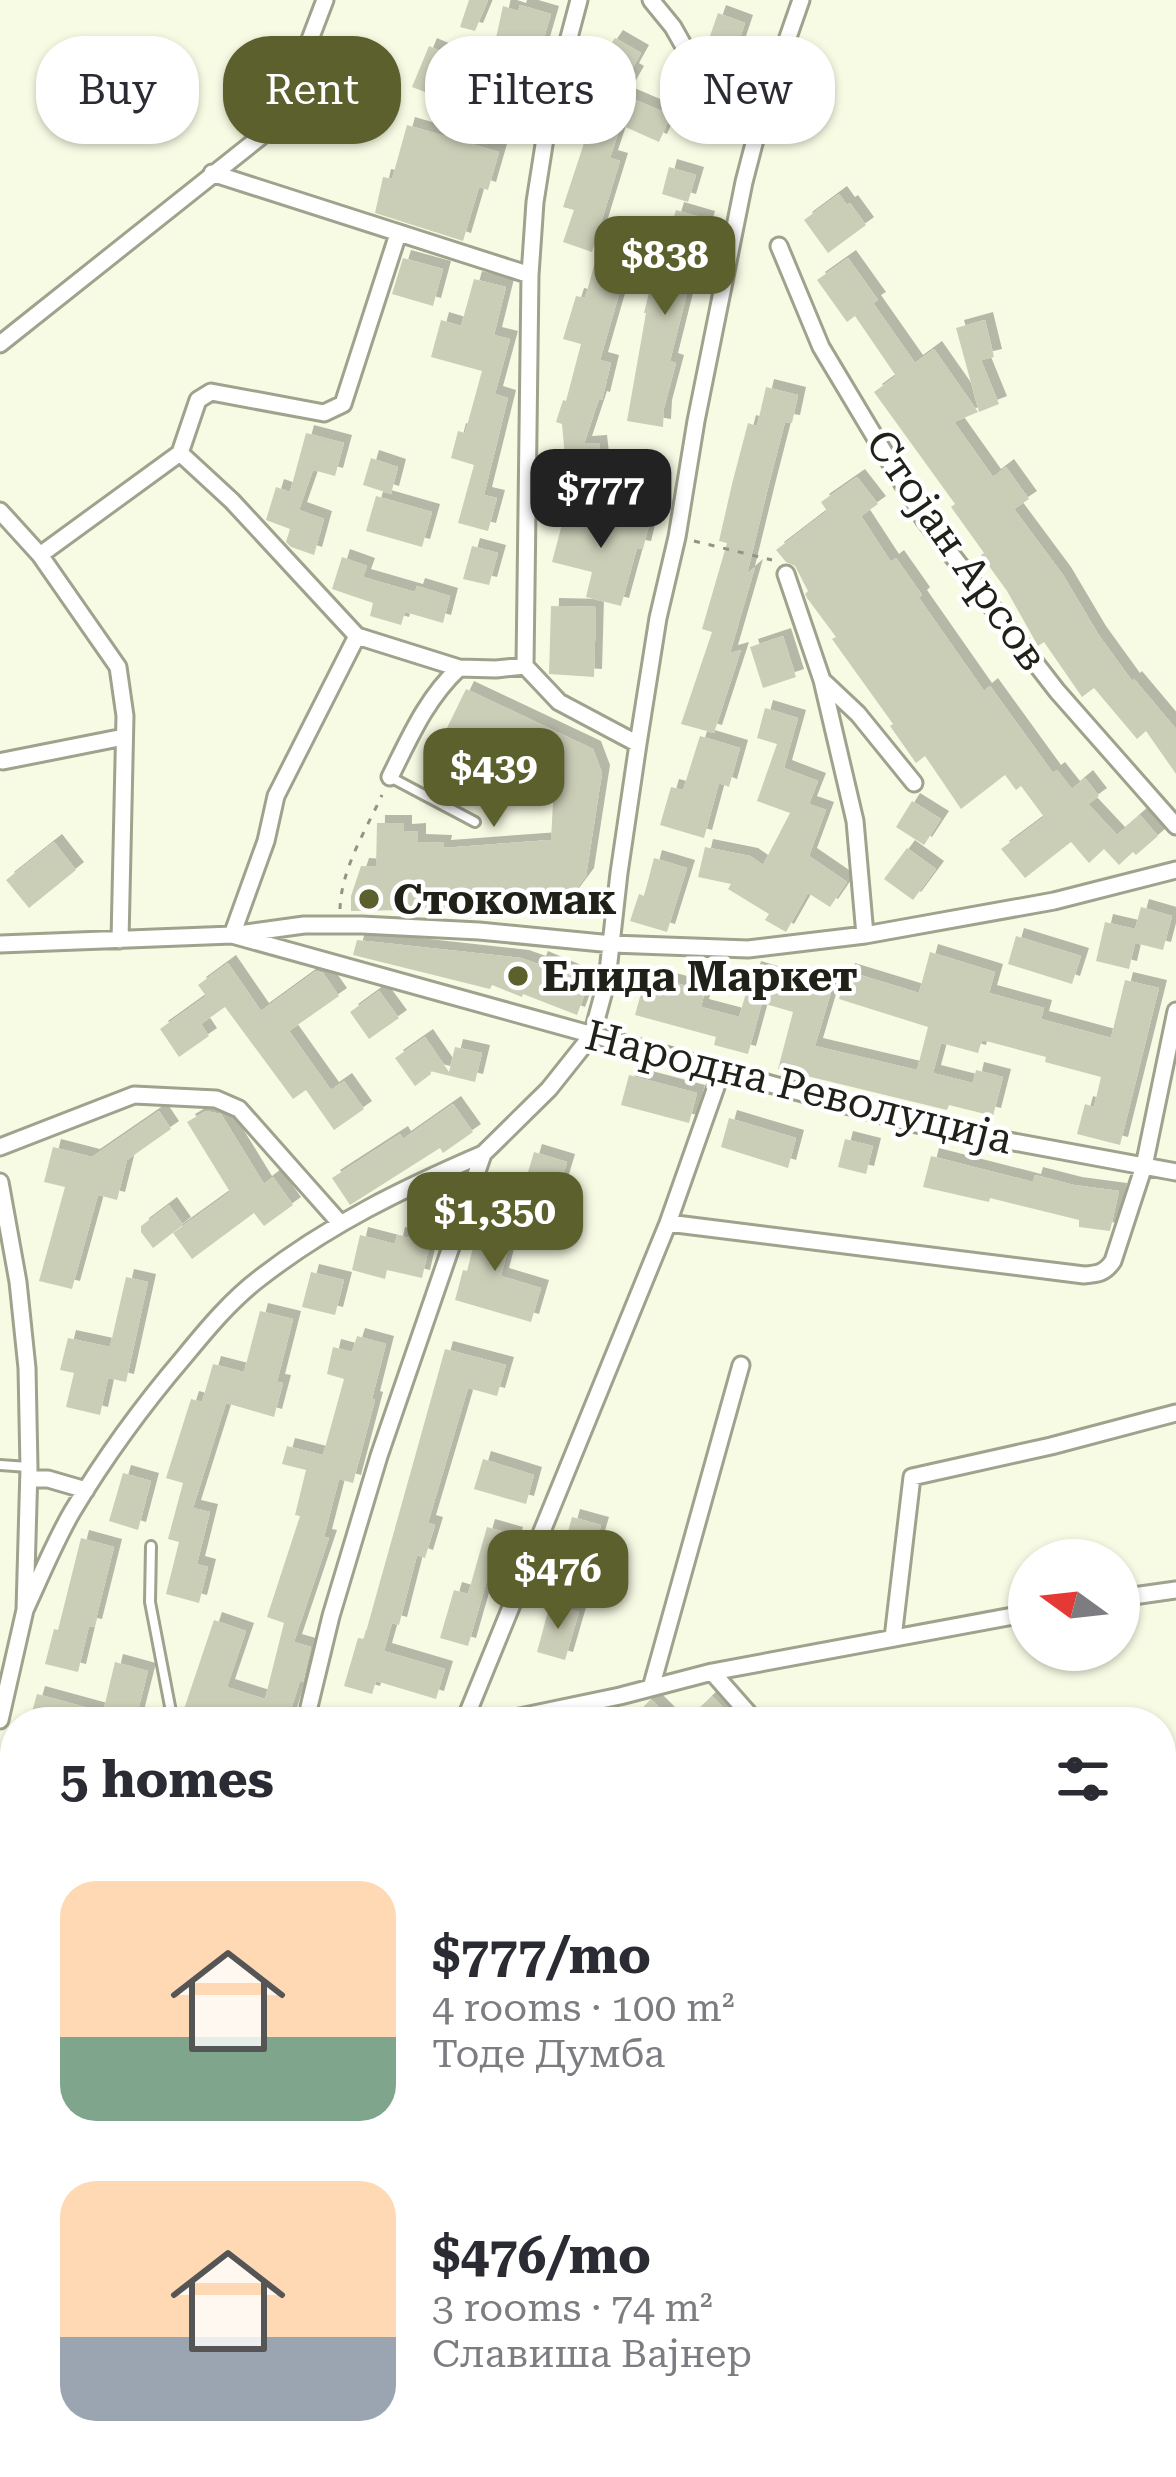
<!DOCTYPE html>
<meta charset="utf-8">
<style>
:root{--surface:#fff;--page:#f7f7f7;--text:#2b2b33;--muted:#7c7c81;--accent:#5c602d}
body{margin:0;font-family:"Roboto Serif",serif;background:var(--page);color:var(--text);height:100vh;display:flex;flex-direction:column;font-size:45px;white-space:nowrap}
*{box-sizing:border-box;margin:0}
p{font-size:39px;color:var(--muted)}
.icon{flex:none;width:66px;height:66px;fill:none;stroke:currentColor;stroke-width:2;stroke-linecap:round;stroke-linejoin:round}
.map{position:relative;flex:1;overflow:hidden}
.sheet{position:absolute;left:0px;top:1707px;width:1176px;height:771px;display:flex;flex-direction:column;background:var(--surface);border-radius:48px 48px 0 0;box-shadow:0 3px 9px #0004}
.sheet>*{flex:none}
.hud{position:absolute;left:36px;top:36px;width:1104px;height:108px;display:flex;gap:24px}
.needle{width:78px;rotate:285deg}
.fabs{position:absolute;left:1008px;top:1539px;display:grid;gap:24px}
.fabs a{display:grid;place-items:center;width:132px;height:132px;border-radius:50%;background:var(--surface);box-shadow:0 3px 9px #0004;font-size:60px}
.price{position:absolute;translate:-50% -102px;padding:0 27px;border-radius:24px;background:var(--accent);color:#fff;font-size:39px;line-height:78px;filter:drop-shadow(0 3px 6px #0008)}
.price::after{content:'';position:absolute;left:50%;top:72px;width:36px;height:27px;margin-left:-18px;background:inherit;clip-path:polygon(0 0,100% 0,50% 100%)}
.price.current{background:#222;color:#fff}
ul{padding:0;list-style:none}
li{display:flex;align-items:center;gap:36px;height:300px;padding:0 60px}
li span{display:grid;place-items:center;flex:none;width:336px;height:240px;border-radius:36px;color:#555}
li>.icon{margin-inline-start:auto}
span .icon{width:144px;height:144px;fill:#fffc;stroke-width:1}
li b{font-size:51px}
h2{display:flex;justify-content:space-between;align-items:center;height:144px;padding:0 60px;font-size:51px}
.tag{padding:0 42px;border-radius:48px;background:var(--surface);box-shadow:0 3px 9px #0004;font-size:42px;line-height:108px}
.tag.current{background:var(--accent);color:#fff}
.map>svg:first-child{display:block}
.building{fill:#cbceb7;filter:url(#shadow)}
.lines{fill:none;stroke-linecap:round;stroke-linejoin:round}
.lane-casing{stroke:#9fa28c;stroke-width:14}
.street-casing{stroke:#9fa28c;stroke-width:21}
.path{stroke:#919383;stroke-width:3;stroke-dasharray:6 9;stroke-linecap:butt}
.lane{stroke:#fff;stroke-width:8}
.street{stroke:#fff;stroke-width:15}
.poi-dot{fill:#5c602d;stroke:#fff;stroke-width:4.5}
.labels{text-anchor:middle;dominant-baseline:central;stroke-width:9;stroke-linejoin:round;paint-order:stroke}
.street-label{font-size:42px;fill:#202119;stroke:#fff}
.poi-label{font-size:42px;font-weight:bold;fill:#202119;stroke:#fff;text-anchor:start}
</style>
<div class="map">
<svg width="1176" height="2477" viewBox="0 0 1176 2477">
<defs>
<filter id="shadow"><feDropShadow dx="8" dy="-8" stdDeviation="0" flood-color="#0004"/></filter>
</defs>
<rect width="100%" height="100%" fill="#f8fbe4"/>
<path class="building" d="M469,0H488L475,31L460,27Z
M520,5L551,14L532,79L519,75L507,125L480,114L484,92L493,94L509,42L496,38L503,6L518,11Z
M718,13L745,23L731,65L703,56Z
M615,38L641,53L631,71L636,74L624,95L671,115L659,142L621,125L610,158L620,161L592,252L563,242L574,210L563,207L585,140L575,137L594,76L590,74Z
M429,46L464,61L448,101L412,87Z
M733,71L757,77L753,91L730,80Z
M407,125L499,152L488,190L479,187L463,241L375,213L383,177L392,179Z
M669,167L696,175L688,202L662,194Z
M839,194L847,205L850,203L866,225L828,253L804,220Z
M676,210L707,219L695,260L702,261L694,294L687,293L670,361L676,363L664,408L663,427L627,421L646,313H644L657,260L661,261Z
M600,244L631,253L600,360L611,363L602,400L599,399L584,444L599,443L601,461L650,459L651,477L626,478V474L567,480L562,424L556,422L563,400L566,401L581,344L563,339L576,296L585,298Z
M403,258L443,269L433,306L392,294Z
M848,258L878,300L873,303L915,363L934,349L978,412L954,422L993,477L1006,467L1029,499L1014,509L1063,575L1098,634L1132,681L1134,679L1176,729V774L1146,731L1137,739L1094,688L1082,697L1044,642L1038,646L1007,591L981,555L984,553L951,507L955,504L874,392L896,376L855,316L847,322L817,280Z
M474,279L506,287L494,335L510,339L495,394L508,398L484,495L497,498L488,531L458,523L474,465L451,458L458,431L465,433L482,371L431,357L441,320L461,326Z
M985,320L994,357L981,360L999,404L979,412L956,328Z
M766,387L798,395L792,423L785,422L768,488L747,574L755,567L730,653L741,650L714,733L681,724L712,632L702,629L727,543L719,541L732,484L748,423L757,426Z
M306,433L344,443L335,476L313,470L299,510L324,519L314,555L291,547L286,542L290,529L266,520L276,487L290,492Z
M371,458L398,467L391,494L363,485Z
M857,477L878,504L861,516L891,562L896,558L922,595L919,598L984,691L990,686L1053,773L1057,770L1072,789L1085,778L1099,796L1088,804L1117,835L1140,815L1158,836L1136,855L1133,852L1119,865L1104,849L1089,863L1071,842L1025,878L1001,849L1044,817L1021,786L1016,790L1005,775L961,809L925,756L916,763L890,726L893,724L832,639L836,637L807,598L805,594L808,591L795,566L786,562L776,550L827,511L821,502Z
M376,496L432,512L422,547L366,531Z
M566,509L616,522L618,513L650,521L643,549L637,548L621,606L586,597L592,572L552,562Z
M472,546L498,553L489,585L463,579Z
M342,557L367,566L363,577L415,592L417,586L450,596L443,623L405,612L401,625L370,616L373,603L332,589Z
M551,606L596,607L594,677L549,674Z
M783,636L796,677L763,688L750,647Z
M466,689L593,749L602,773L586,876L568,900L511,908L351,911V896L361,866L376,867L377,823H404V832L418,831V842L444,843L443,848L551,840L554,783L447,728Z
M765,708L798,718L784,768L818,781L809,804L826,810L809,856L847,882L830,907L808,893L786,932L765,920L769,914L728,889L731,884L698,877L705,847L750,856L763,865L790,813L757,801L777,744L757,738Z
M700,736L740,748L729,787L719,783L704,838L660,825L671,787L683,790Z
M912,801L941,819L924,845L896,827Z
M54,842L76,870L29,908L6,880Z
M907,848L936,869L913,900L884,879Z
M654,858L687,868L667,932L630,921L639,894L644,896Z
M1141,907L1172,916L1163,950L1135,943L1129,969L1096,961L1105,922L1135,929Z
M1016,936L1081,956L1072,984L1008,964Z
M357,940L521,958L538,964L540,959L590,980L577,1015L523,994L522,997L492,985L490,989L353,955Z
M930,952L995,972L989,993L1044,1008L1041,1019L1111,1038L1125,980L1159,988L1120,1145L1077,1134L1085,1104L1094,1107L1101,1077L1045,1062L1046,1057L982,1040L978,1053L941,1043L933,1073L973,1083L976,1070L1003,1077L993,1116L949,1105L947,1110L778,1069L793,1012L762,1003L748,1054L714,1045L716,1037L635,1015L646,975L705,991L701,1007L739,1017L753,969L831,992L815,1046L917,1070L928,1027L839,999L847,971L919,993Z
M228,963L261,1011L316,971L323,973L339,996L289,1031L331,1090L344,1081L364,1109L334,1130L306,1090L293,1099L225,1007L201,1024L209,1036L179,1057L160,1029L206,996L198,985Z
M379,991L399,1018L369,1039L350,1012Z
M425,1037L449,1072L455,1047L482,1053L475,1082L430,1071L431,1074L415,1086L395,1058Z
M629,1075L697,1093L689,1123L621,1105Z
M453,1104L473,1132L443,1153L440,1148L350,1205L332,1178L400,1134L403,1139Z
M159,1111L171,1129L127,1160L117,1200L98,1195L72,1289L39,1281L65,1187L44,1182L53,1147L92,1157Z
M206,1111L221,1114L264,1184L273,1177L293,1205L264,1226L254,1213L192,1259L173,1233L230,1192L187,1122Z
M729,1118L796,1138L788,1168L721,1147Z
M845,1139L873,1146L866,1174L838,1167Z
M534,1152L567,1162L552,1212L519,1202Z
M931,1156L1033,1182L1035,1175L1074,1185L1119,1191L1110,1231L1079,1227V1220L990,1198L989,1202L923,1187Z
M169,1205L183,1225L153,1248L141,1232V1226Z
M482,1213L515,1222L501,1276L541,1288L531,1322L455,1300L463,1270L467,1271Z
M360,1235L395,1244L397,1235L430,1243L422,1278L387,1270L385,1279L352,1270Z
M311,1272L344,1280L335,1315L302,1307Z
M126,1277L148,1282L126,1382L108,1378L100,1415L66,1407L74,1373L60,1370L68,1338L110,1347Z
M260,1311L293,1319L277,1382L283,1383L274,1417L226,1403L193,1508L210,1512L197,1564L208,1567L199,1603L166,1594L179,1542L168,1539L183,1483L166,1478L191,1399L202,1402L213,1364L244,1372Z
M357,1336L386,1344L372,1399L375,1400L353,1483L339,1479L324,1537L329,1538L294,1642L311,1647L303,1682L300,1681L287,1722H222L184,1709L214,1620L246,1631L227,1687L265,1699L284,1623L267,1617L300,1516L295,1515L306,1470L282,1464L287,1446L323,1455L344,1379L327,1374L333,1347L352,1352Z
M445,1349L506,1365L497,1396L468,1388L428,1523L435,1525L425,1558L417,1555L399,1625L392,1623L384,1651L445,1669L436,1699L376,1681L372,1694L344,1686L358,1638L364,1639Z
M483,1459L534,1475L526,1504L474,1489Z
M123,1473L151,1481L138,1530L109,1521Z
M572,1517L601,1525L587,1573L559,1565Z
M487,1527L515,1535L502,1584L487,1580L468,1646L440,1638L454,1590L468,1594Z
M81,1538L114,1547L94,1627L89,1626L78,1672L45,1664L54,1629L58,1630Z
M550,1604L579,1612L565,1660L537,1652Z
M115,1662L148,1671L135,1722H29L37,1694L103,1712Z
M712,1696L737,1722H685Z
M652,1700L674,1722H629L650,1700Z
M0,1995L15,1997L9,2042L0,2041Z
M15,2307V2394L0,2384V2330Z
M1161,2450L1176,2453V2477H1161Z"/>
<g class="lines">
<defs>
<path id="lane" d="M392,778L475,822
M0,1465L28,1467
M151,1546L150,1602L173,1722
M1161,2139L1176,2150
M0,2207L15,2221"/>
<path id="street" d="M579,0L549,113L535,202L530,275L525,666L559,702L638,744
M651,0L673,27L695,66L716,86L763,109
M212,173L530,275
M779,246L821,347L924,519L1057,691L1176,826
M0,344L264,134L293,84L325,0
M180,453L232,501L357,636L459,668L496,669L525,666
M0,511L40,555L118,667L125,716L120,940
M40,555L180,453L198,400L211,392L324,413L343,404L398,234
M786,574L822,680L855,821L865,935
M357,636L276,796L266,841L232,935L304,925H362L479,931L612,944L748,949L865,935L1054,901L1176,870
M824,682L858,714L914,783
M3,761L124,737
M390,777C410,737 426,699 459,668
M0,944L232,935L911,1123L1176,1172
M0,1147L134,1095L216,1099L239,1109L340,1223
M0,1182L18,1282L27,1368L29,1468L25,1610L0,1720
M668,1223L1084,1275C1098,1274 1105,1273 1113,1261L1144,1166L1176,1011
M29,1479H48L86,1490
M1119,1598L1176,1590
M25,1610C40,1578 54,1543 72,1512C105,1457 143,1405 184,1357C207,1329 231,1300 260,1278C328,1225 404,1188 483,1154
M893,1638L912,1477L1051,1446L1176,1413
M712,1672L756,1722
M651,1688L741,1365
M310,1722L309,1707L331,1616L379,1456L483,1154L549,1089L592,1035L607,980L619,873L638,744L658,618L677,537L696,421L744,182L763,109L801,0
M464,1722L668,1223L722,1070
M496,1722L620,1696L712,1672L1029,1613
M1161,1794L1176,1792
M0,1809L15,1807
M0,1882L15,1928
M1161,2360L1176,2364
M211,2463V2477
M246,2463L278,2477
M749,2463L781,2477"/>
</defs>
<use href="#lane" class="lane-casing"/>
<use href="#street" class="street-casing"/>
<path class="path" d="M694,541L772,560
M340,909C341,869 366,830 382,795"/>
<use href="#lane" class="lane"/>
<use href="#street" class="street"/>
</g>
<g class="poi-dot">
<circle cx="369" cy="899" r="12"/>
<circle cx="518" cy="976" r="12"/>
</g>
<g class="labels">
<g class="street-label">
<text transform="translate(957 550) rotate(55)">Стојан Арсов</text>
<text transform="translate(799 1087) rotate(14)">Народна Револуција</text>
</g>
<g class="poi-label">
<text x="393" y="899">Стокомак</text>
<text x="542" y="976">Елида Маркет</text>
</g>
</g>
</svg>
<div class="fabs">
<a><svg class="needle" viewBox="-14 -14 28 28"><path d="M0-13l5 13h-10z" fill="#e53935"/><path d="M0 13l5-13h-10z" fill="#7c7c81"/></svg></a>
</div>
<b class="price" style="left:665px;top:318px">$838</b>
<b class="price current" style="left:601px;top:551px">$777</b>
<b class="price" style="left:494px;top:830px">$439</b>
<b class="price" style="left:495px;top:1274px">$1,350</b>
<b class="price" style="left:558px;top:1632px">$476</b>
<div class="hud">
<a class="tag">Buy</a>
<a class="tag current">Rent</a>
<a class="tag">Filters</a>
<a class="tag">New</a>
</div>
<section class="sheet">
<h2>5 homes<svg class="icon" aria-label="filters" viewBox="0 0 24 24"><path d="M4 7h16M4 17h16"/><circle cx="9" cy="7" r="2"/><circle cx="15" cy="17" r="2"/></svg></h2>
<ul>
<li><span style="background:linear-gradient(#ffd9b3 65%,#7fa58c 0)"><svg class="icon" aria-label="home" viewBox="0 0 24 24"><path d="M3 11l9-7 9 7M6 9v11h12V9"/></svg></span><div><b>$777/mo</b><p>4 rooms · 100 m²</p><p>Тоде Думба</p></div></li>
<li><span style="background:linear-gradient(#ffd9b3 65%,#9aa5b1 0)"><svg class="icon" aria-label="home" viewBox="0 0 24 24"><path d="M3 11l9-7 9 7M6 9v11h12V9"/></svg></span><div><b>$476/mo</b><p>3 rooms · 74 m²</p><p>Славиша Вајнер</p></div></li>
</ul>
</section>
</div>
